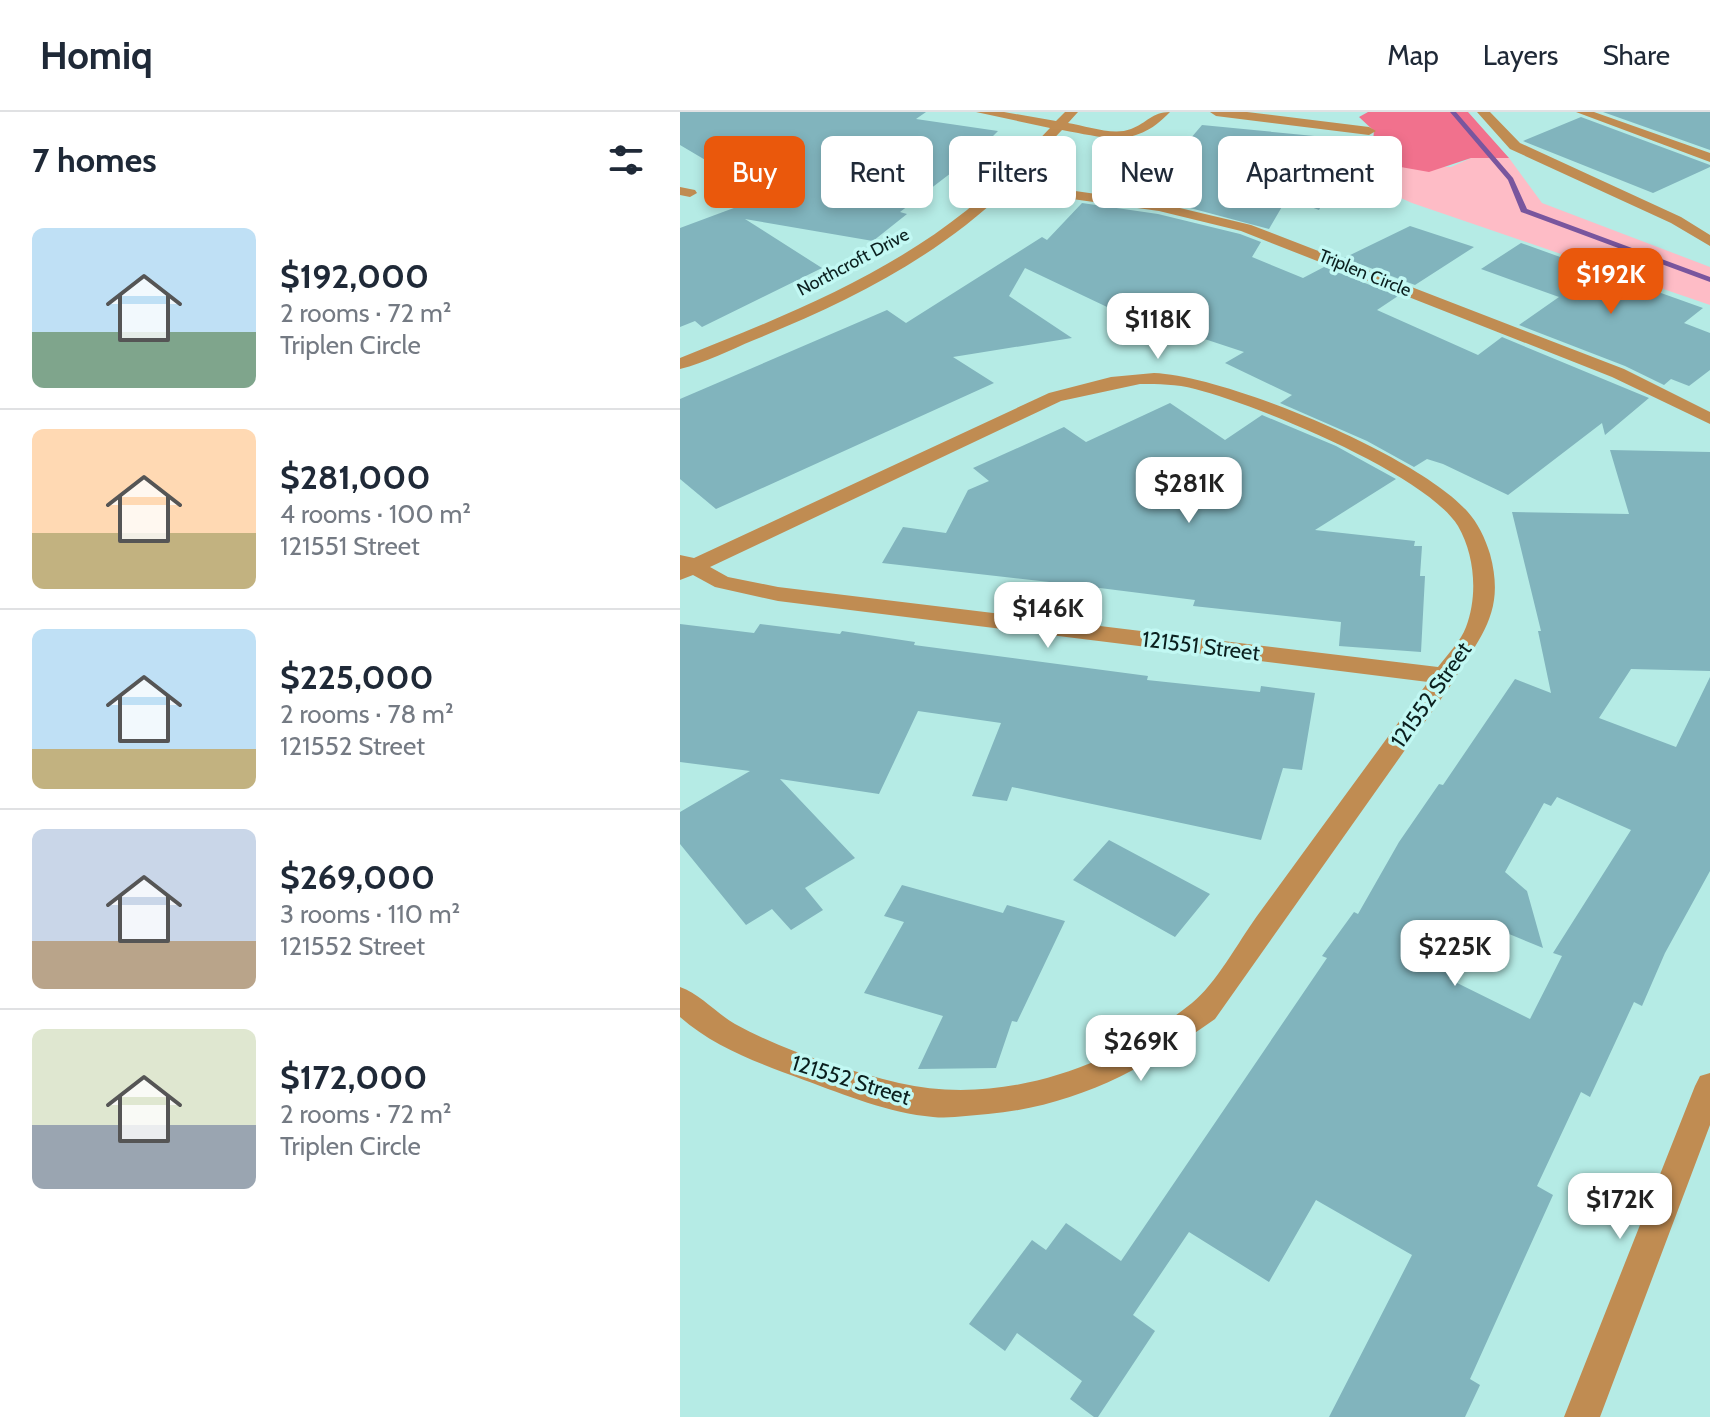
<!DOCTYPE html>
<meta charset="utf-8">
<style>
:root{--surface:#fff;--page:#f6f6f7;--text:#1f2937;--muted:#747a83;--line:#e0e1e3;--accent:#ea580c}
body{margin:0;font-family:Cabin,sans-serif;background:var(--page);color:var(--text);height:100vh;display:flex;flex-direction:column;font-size:30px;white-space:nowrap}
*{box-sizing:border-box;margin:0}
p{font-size:26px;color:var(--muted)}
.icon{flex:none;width:44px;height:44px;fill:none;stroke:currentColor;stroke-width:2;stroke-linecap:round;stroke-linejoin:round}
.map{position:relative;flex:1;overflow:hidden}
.sheet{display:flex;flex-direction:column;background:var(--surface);width:680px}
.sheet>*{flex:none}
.guide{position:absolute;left:24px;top:24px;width:760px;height:72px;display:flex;gap:16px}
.price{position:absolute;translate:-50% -68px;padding:0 18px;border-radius:16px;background:#fff;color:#222;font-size:26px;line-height:52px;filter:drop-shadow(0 2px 4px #0008)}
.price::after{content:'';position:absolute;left:50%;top:48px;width:24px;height:18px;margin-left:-12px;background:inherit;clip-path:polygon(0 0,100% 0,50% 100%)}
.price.active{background:var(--accent);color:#fff}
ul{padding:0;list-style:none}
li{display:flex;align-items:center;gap:24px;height:200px;padding:0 32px}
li+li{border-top:2px solid var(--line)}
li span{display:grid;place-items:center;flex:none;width:224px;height:160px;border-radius:12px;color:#555}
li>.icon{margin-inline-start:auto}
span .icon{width:96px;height:96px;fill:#fffc;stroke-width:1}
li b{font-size:34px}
h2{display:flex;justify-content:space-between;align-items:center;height:96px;padding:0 32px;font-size:34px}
.tag{padding:0 28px;border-radius:12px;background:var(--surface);box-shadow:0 4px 12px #0003;font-size:28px;line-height:72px}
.tag.active{background:var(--accent);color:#fff}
header{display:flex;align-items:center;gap:48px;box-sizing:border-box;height:112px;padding:0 40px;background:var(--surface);border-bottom:2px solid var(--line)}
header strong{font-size:38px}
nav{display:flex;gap:44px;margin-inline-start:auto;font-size:28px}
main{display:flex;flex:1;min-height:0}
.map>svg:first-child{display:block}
.green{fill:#febcc6}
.forest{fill:#f1718d}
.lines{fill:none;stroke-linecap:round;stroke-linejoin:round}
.stream{fill:#79569e;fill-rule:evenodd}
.building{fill:#81b4bd;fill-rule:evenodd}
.minor{fill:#c08c52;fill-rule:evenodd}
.labels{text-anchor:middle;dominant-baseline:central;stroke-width:7;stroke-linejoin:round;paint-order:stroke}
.far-street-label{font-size:18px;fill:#0a1f1e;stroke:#c2f8f3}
.street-label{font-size:22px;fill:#0a1f1e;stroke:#c2f8f3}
</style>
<header>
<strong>Homiq</strong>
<nav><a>Map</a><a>Layers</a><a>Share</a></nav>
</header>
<main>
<section class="sheet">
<h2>7 homes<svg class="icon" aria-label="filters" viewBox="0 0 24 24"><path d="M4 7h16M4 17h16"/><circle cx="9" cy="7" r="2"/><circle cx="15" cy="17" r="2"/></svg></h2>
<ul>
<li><span style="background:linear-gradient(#bfe0f5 65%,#7fa58c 0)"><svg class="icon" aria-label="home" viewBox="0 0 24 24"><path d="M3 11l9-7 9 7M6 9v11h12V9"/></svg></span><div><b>$192,000</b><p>2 rooms · 72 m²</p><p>Triplen Circle</p></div></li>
<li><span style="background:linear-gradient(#ffd9b3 65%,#c2b280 0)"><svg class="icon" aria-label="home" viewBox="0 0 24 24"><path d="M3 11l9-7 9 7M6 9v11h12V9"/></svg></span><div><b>$281,000</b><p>4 rooms · 100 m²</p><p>121551 Street</p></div></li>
<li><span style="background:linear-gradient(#bfe0f5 75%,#c2b280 0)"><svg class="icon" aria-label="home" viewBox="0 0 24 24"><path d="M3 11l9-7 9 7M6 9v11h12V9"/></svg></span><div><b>$225,000</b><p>2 rooms · 78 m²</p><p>121552 Street</p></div></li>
<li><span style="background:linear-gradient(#c9d6e8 70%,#b9a48a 0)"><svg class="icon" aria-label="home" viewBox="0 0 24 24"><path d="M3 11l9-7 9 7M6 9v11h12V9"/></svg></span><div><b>$269,000</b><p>3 rooms · 110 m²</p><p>121552 Street</p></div></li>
<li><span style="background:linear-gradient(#dfe7d0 60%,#9aa5b1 0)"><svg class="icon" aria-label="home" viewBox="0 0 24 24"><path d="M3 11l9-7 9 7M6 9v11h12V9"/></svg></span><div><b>$172,000</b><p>2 rooms · 72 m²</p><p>Triplen Circle</p></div></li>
</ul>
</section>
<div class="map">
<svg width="1030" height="1305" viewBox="0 0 1030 1305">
<rect width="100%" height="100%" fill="#b5ebe5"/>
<path class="green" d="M691,46L698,51L771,55L791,46H829L862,91L1030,155V193L732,91L683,69Z"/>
<path class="forest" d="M688,0H788L829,46H791L749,60L698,51L691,46L694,19L679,5Z"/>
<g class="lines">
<path class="stream" d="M770,0H776L833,66L847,97L1030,165V170L841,100L828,68Z"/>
</g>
<path class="building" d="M0,0H246L236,7L318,19L313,24L318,25L220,100L227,102L193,129L65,107L142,156L22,215L15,209L0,215V116L86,84L0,33Z
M923,0H1030V38Z
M901,5L1030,53V55L973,81L843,29Z
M522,13L655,26L668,30L666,34L671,35L639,98L607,86L589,117L480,88L414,79L456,34L499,40Z
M402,91L478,102L560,122L581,130L572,145L623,166L644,155L718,184L697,198L798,243L822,225L969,286L925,323L922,311L828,383L763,352L747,347L734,355L687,329L600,291L612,283L545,251L564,240L476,211L465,213L345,156L329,184L392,226L273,245L314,271L36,397L0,367V287L207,198L226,211L362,125L367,128Z
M730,114L794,135L735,173L664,146Z
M841,131L1023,196L1004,211L1030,221V258L1009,274L991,267L984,273L945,254L839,213L879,185L801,157Z
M490,291L545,328L582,303L656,334L716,367L635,418L735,429L734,434H742L740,464H745L741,540L659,534L661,510L513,494L515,488L396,473L202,451L223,415L266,421L288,378L309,369L293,356L384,315L406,330Z
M930,338L1030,340V559L951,557L919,606L996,635L1030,565V759L985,841L962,894L954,890L910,985L901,980L857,1074L873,1083L790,1267L800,1273L785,1305H649L732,1143L636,1088L589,1170L509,1120L453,1203L475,1219L418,1305H414L390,1287L402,1269L337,1221L325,1239L289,1212L352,1128L366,1138L386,1111L441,1149L647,846L642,844L674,800L678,802L719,730L759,672L763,673L835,567L871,581L858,519H861L832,400L949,402ZM877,685L951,718L873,841L882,844L850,907L769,867L805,812L863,836L847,779L825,760L864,691L871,694Z
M0,512L74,521L80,512L160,522L162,519L235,530L234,533L468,564L467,568L580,580L581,574L635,581L622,658L603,656L581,728L332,675L327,689L292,684L321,611L238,599L199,682L100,667L175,746L125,776L143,798L111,818L92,797L66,813L0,732V700L70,659L0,650Z
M429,728L530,782L495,825L393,768Z
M222,773L323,801L327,793L385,809L337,910L332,909L316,956L238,957L263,904L184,881L224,810L204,804Z"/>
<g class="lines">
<path class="minor" d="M296,0H324L376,9L385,0H398L388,11C407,14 433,24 451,17C467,11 472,0 490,0C455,37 427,26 382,18L333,70L479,91L571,113L944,257L1030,300V312L932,265L561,119L479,99L326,78C255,147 165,191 74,228C50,238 25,251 0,257V246C100,206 202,166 287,98C317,73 343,44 370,16Z
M530,0H567L689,15L696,19L689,23L536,4Z
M797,0H810L840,31L1001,105L1030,123V134L991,111L830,37Z
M896,0H914L1030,41V50Z
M0,75L15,78L17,81L10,85L0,83Z
M474,261C548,264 738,344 787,399C798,411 805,426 810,442C826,501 800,524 773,570L535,907C464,957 396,994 308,1002C290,1003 271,1007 253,1005C209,1001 165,983 124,968C81,952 35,936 0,905V875C20,882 36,901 55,912C104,939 164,958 219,971C320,995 433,955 512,891C535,873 559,829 577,804C634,726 691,648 748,570L98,489L35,475L13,463L0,468V443L14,446L369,281L431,265ZM460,272C479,272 496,272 515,277C575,292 746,362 778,414C795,443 798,484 786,515C781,529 767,543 758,555L98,475L48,465L30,455L381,289Z
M1030,961V1013L920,1305H884L1015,974L1020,964Z"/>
</g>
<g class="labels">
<g class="far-street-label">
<text transform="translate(173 150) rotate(-28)">Northcroft Drive</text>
<text transform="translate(685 161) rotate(22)">Triplen Circle</text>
</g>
<g class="street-label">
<text transform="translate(521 534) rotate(7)">121551 Street</text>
<text transform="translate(751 583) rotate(-55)">121552 Street</text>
<text transform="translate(171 968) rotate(17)">121552 Street</text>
</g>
</g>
</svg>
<b class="price active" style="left:931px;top:204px">$192K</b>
<b class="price" style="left:478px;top:249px">$118K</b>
<b class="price" style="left:509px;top:413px">$281K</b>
<b class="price" style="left:368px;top:538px">$146K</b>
<b class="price" style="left:775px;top:876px">$225K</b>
<b class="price" style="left:461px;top:971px">$269K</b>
<b class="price" style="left:940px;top:1129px">$172K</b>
<div class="guide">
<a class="tag active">Buy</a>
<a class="tag">Rent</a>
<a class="tag">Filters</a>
<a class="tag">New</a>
<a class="tag">Apartment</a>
</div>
</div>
</main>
